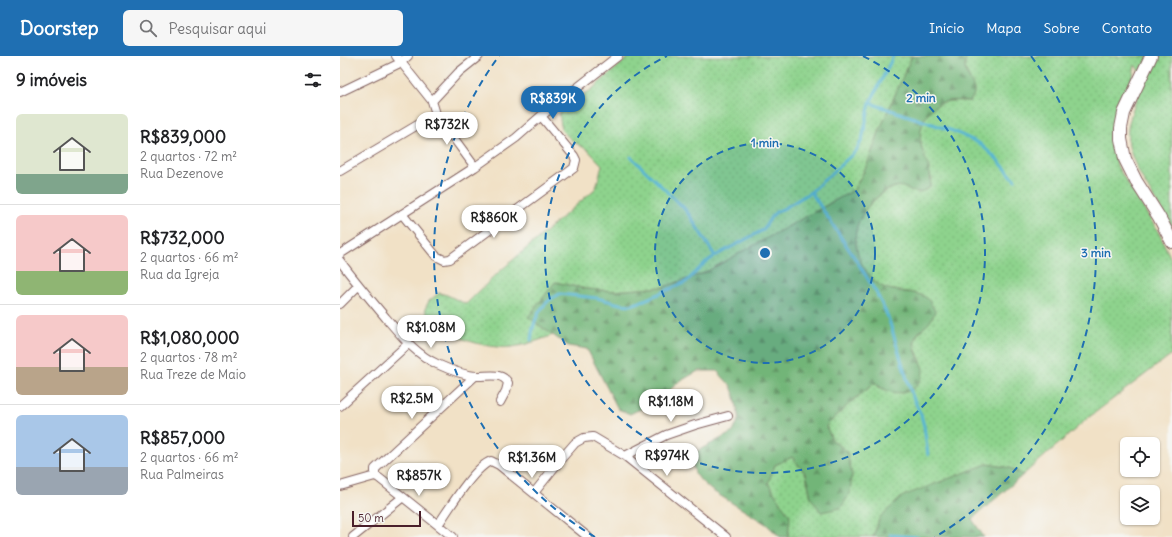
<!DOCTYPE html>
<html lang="pt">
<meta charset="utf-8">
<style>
:root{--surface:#fff;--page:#f6f6f6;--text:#202124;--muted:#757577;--line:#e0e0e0;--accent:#1f6fb2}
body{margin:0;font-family:Delius,sans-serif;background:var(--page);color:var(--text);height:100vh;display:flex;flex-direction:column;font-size:15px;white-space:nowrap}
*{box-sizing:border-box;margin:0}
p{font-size:13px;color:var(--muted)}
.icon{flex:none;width:22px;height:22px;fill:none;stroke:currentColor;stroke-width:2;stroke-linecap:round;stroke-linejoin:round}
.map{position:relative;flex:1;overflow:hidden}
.drawer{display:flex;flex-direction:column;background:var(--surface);width:340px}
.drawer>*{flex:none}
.tools{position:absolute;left:780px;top:381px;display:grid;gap:8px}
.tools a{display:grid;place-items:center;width:40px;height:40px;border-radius:6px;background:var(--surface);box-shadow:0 1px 3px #0004;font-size:20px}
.scale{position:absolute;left:12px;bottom:10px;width:69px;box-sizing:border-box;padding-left:4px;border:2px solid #4a1f2b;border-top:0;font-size:11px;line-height:14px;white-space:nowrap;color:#4a1f2b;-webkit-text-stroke:3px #f6f6f2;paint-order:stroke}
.price{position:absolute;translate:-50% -34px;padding:0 9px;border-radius:14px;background:#fff;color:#222;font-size:13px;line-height:26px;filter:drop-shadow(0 1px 2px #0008)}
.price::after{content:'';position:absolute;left:50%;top:24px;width:12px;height:9px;margin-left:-6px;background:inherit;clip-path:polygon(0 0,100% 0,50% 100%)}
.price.on{background:var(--accent);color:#fff}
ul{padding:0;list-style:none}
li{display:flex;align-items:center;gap:12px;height:100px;padding:0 16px}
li+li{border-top:1px solid var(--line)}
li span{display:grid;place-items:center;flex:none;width:112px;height:80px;border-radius:6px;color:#555}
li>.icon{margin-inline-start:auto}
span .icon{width:48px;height:48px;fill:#fffc;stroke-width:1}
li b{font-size:17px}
h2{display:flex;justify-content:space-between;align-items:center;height:48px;padding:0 16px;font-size:17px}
header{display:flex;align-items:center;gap:24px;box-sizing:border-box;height:56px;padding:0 20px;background:var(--accent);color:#fff}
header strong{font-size:19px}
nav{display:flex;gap:22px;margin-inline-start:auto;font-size:14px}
.search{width:280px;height:36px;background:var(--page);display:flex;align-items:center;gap:10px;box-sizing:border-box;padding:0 14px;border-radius:6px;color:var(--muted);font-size:15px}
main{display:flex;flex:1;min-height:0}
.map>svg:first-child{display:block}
.green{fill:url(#green-dots);stroke:#6c795c}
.forest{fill:url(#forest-firs);stroke:#5e6a52}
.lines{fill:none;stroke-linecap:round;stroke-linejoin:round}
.stream{stroke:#56b5d4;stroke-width:3}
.street-casing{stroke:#846361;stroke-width:10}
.secondary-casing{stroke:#846361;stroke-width:14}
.street{stroke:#fff;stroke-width:8}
.secondary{stroke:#fff;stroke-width:12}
.ring{fill:none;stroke:#1f6fb2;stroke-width:2;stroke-dasharray:7 5}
.centre{fill:#1f6fb2;stroke:#f6f6f2;stroke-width:2}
.ring-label{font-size:12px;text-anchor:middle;font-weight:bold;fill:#1f6fb2;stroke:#f6f6f2;stroke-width:3;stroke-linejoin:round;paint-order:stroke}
</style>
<header>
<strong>Doorstep</strong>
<div class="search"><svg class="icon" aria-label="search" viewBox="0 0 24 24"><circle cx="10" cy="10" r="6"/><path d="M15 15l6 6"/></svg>Pesquisar aqui</div>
<nav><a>Início</a><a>Mapa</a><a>Sobre</a><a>Contato</a></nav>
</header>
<main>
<section class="drawer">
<h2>9 imóveis<svg class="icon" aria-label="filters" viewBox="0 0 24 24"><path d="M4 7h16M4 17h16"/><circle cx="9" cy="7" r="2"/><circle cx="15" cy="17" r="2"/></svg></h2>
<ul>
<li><span style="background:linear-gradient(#dfe7d0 75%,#7fa58c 0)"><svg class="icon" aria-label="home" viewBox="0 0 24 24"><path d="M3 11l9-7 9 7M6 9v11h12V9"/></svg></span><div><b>R$839,000</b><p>2 quartos · 72 m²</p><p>Rua Dezenove</p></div></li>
<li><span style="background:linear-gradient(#f6c9c9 70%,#8fb573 0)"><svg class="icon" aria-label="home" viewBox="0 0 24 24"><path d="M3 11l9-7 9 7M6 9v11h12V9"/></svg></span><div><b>R$732,000</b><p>2 quartos · 66 m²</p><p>Rua da Igreja</p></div></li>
<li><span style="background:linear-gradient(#f6c9c9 65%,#b9a48a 0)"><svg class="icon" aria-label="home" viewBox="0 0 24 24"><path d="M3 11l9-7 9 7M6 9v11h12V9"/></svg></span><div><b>R$1,080,000</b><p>2 quartos · 78 m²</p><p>Rua Treze de Maio</p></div></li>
<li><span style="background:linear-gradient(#a9c7e8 65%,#9aa5b1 0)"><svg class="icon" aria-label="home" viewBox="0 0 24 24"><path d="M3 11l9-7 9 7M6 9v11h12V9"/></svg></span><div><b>R$857,000</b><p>2 quartos · 66 m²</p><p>Rua Palmeiras</p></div></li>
</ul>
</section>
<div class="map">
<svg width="832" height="481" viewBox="0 0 832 481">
<defs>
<pattern id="green-dots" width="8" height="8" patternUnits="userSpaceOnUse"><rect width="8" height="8" fill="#8ed38d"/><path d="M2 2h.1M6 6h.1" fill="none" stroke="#7cb57a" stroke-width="1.8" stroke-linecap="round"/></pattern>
<pattern id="forest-firs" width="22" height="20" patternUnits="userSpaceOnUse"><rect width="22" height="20" fill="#72b578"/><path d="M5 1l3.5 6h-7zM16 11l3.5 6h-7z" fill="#609363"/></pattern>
</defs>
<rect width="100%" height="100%" fill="#f6f6f2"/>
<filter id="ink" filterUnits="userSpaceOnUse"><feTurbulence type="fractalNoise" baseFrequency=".025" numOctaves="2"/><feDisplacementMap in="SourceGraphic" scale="8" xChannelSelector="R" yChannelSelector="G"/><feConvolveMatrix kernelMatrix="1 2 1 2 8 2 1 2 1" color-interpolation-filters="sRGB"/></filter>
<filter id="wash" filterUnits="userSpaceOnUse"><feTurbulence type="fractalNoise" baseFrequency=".012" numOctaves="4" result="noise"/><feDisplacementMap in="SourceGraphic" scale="16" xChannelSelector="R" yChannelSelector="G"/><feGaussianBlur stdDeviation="0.9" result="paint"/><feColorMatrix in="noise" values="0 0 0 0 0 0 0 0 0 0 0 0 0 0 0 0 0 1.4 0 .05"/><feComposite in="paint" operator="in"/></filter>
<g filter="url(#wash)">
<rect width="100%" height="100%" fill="#f1e1c6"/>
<path class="green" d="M290,0H572L541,71L527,109L514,134L364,217L324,231L274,235L246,233L215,226L196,267L213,279C200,284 186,289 172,291C149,294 103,280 89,262C87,260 86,256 85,253L89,245L99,237L107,239L126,248L159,216L256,132L262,109L248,94L234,86L222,75L219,58L228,48L251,34Z
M628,0H832V172C818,146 783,102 788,72C791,55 799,38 804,22L795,9L792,25L774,68L773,83L777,110L819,177L832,205V298L748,362L683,419L670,412L647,408L619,420L540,461L533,481H447L448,480L438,443L428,427L435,409L452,401L466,418L471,442L507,396L492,384L486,370L512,345L535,327L540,332L584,312C572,286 569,285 591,264L572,237C562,235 548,235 539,230C522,220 513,191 516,173C519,155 545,129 563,130C566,131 569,133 571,134L592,124C585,102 571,75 589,56C594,51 600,46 608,45C615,44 623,45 630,45C630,38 630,31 629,25C628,13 620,12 628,0Z"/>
<path class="forest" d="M572,0H628C616,20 644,28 630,45C623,45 615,44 608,45C586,49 576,73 582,93C586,106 593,118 590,131C587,133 582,136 579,136C567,136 564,126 550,133C536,139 521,156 517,171C511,189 523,217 538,228C550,238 574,233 587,242C590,245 593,252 595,255C594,258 593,261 591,264C587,271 578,274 575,283C571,298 587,306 582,321C574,342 549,340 535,327L512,345L486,370L492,384L507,396L512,419L510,437L501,452L481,456L471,442L466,418L452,401L435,409L428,427L438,443L450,460L448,480L447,481H440L426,468L371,434L361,425L355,417L351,402L359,394L393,376L399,362L395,341L391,330L377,315H358L339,326L324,339L309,349L290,358L278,353L247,293L228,290L188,261L215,226L246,233L274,235L324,231L364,217L514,134L527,109L541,71Z
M647,408L670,412L683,419L632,463L644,481H533L540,461L563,440Z"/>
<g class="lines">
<path class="stream" d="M530,47L613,75L639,87L657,103L675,124
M291,101L343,151L350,160L375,200
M471,136L518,207L537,238L548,261L572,339L581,359L584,370L588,399
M191,284C193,265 200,246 220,238L257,242L280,248L291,249L300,246L346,226L365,207L375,200L423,174L431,161L436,156L443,153L471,136L516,95L522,84L530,47L549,9L553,0
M550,479L578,481"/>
</g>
</g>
<g filter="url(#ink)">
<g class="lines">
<defs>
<path id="street" d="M56,0L92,45L96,58L135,111
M0,36L60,7L68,0
M92,45L119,16L139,0
M0,115L96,58
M62,158L96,200L104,204L110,203L234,112L236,104L234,100L201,60
M0,198L135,111L176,82L201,60L278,0
M0,205C14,224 30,243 46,262C61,279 75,298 97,308C108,313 123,319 135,320C146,321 162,315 168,327L166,335L160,346
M0,248L18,230
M0,350L68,288
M285,400L326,379L355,369L388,360
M35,420V413L135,320
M35,420L39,422L113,481
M0,430L35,420
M194,437L221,403L235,387L244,382L253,381L285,400L386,481
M98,469C109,453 134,411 151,405L159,409L248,481
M13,481L63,441"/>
<path id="secondary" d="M811,0L784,57L781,72V83L785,103L796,125L819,161L832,186"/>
</defs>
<use href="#street" class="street-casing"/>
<use href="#secondary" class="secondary-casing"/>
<use href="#street" class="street"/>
<use href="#secondary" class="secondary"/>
</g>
</g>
<circle cx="425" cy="197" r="110" fill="#1f6fb2" fill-opacity=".12"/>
<g class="ring">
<circle cx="425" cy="197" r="110"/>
<path d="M523 0A220 220 0 1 1 327 0"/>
<path d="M255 481A331 331 0 0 1 159 0M691 0A331 331 0 0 1 595 481"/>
</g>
<circle cx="425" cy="197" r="6" class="centre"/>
<g class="ring-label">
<text x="581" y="46">2 min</text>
<text x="425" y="91">1 min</text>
<text x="756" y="201">3 min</text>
</g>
</svg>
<div class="tools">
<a><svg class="icon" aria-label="locate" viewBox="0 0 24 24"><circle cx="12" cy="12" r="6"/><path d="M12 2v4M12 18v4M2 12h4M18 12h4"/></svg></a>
<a><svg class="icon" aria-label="layers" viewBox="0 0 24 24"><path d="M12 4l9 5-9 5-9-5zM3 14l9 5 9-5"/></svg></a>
</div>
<div class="scale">50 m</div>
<b class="price on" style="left:213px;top:64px">R$839K</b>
<b class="price" style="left:107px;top:90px">R$732K</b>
<b class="price" style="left:154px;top:183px">R$860K</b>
<b class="price" style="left:91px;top:293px">R$1.08M</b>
<b class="price" style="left:72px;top:364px">R$2.5M</b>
<b class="price" style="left:331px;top:367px">R$1.18M</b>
<b class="price" style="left:327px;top:421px">R$974K</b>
<b class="price" style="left:192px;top:423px">R$1.36M</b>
<b class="price" style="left:79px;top:441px">R$857K</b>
</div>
</main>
